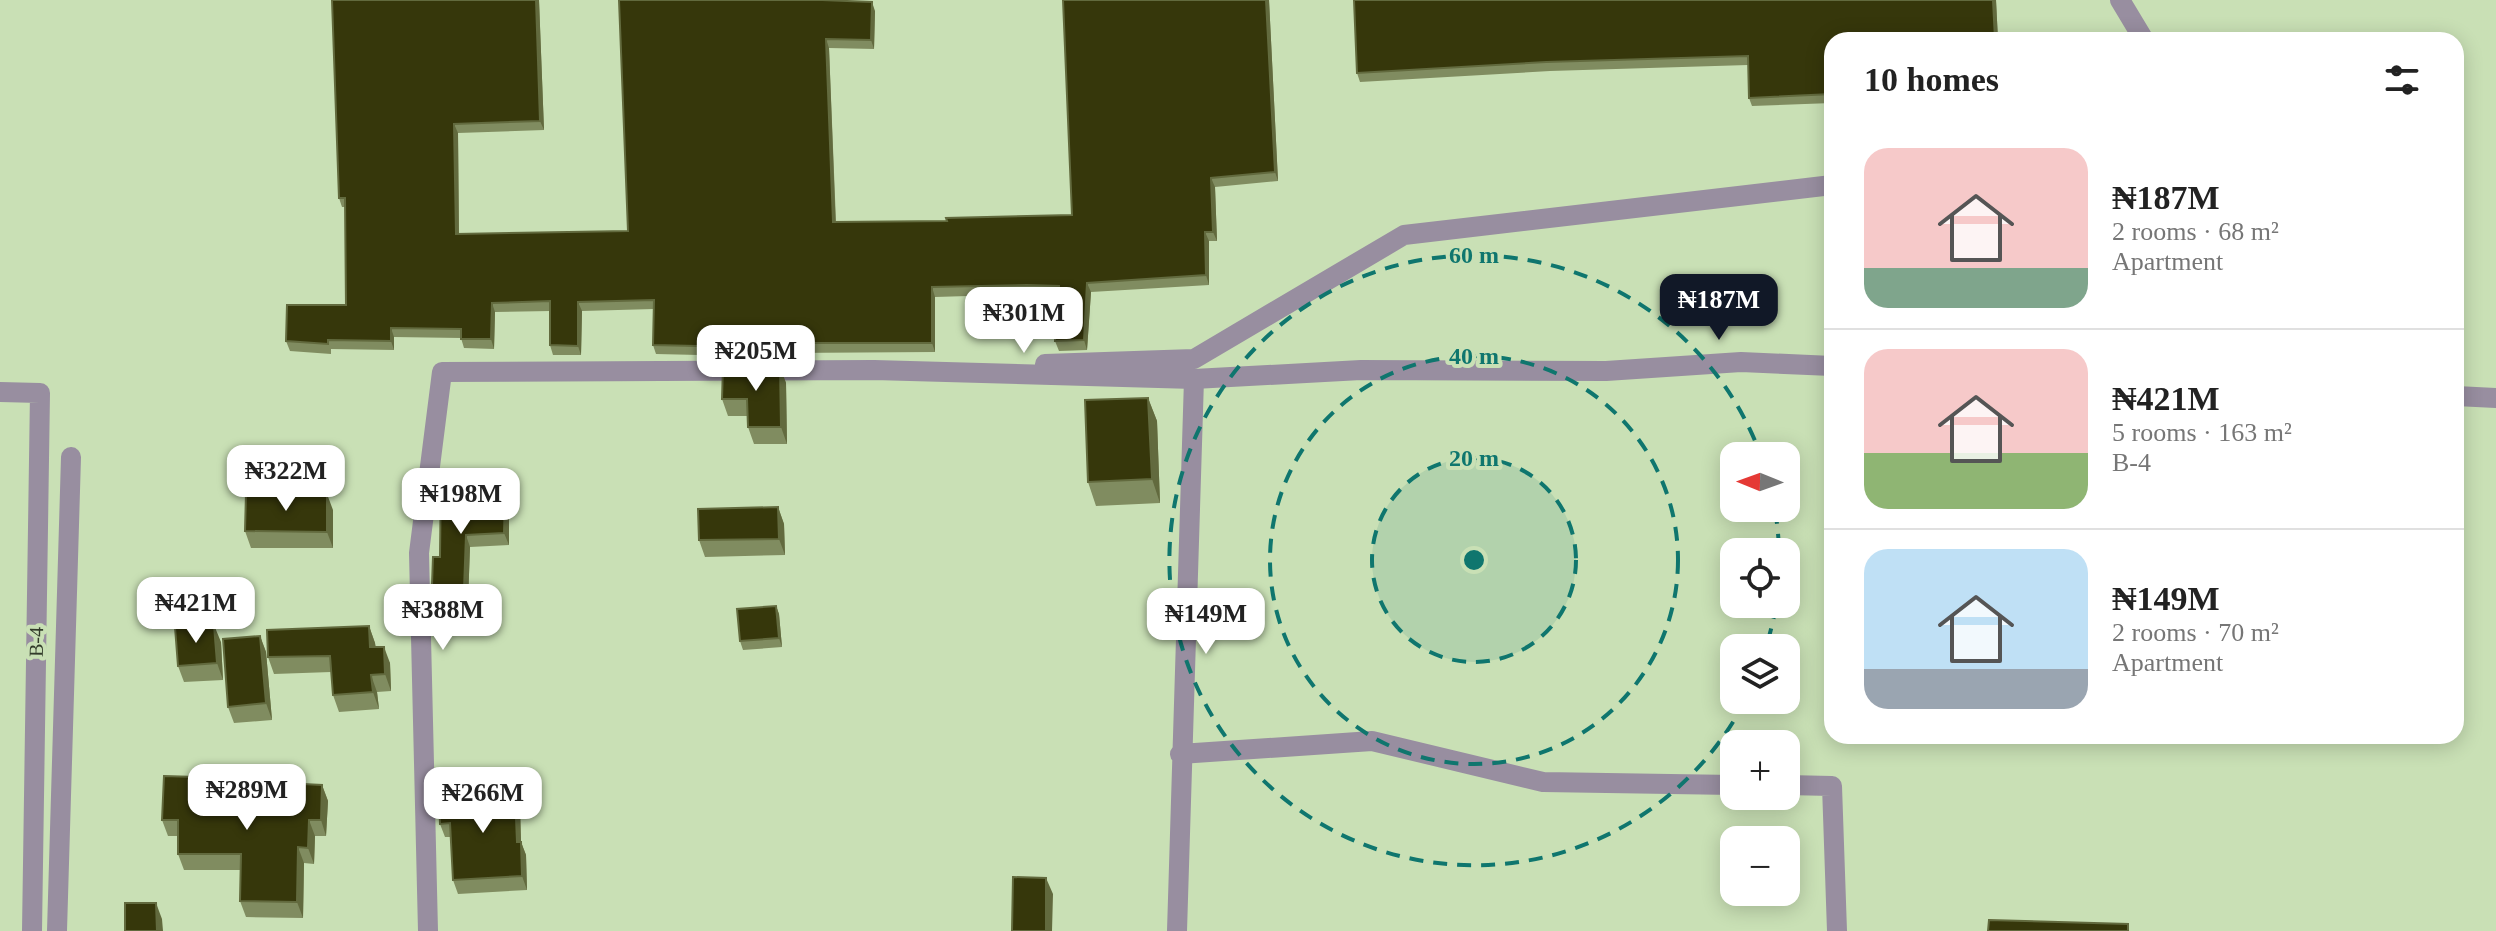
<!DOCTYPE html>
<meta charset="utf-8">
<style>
:root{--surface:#fff;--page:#f2f2f2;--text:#222;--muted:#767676;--line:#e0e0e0;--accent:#111827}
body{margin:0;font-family:Georgia,serif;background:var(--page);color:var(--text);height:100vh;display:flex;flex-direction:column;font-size:30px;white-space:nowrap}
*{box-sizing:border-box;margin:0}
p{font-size:26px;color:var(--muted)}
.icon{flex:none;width:44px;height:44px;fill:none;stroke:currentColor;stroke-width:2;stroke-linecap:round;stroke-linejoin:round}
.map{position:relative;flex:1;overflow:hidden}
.side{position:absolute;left:1824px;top:32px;width:640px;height:712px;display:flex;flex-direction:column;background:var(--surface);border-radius:24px;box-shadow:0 4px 20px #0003}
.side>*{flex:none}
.needle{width:52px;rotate:271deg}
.tools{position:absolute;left:1720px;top:442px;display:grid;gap:16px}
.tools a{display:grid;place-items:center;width:80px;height:80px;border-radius:16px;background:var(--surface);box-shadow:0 4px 20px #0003;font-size:40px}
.price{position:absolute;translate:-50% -68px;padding:0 18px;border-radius:16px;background:#fff;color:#222;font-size:26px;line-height:52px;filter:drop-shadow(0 2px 4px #0008)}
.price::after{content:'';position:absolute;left:50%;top:48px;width:24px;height:18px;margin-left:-12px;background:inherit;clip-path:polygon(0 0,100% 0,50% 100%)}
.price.on{background:var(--accent);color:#fff}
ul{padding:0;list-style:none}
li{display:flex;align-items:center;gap:24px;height:200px;padding:0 40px}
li+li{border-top:2px solid var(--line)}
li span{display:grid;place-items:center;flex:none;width:224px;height:160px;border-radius:24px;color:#555}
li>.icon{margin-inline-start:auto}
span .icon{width:96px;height:96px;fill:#fffc;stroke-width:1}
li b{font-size:34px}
h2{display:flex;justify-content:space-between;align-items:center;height:96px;padding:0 40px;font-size:34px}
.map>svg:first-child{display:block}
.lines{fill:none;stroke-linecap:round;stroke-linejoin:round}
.minor{stroke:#988ea0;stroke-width:20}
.wall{fill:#808c60}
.shaded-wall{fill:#626a3e}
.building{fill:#36370b;stroke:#626a3e;stroke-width:2}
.ring{fill:none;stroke:#0f766e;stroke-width:4;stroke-dasharray:14 10}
.labels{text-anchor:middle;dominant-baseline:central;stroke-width:8;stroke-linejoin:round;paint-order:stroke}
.street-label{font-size:20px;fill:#323b2a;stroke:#c9e0b5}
.centre{fill:#0f766e;stroke:#c9e0b5;stroke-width:4}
.ring-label{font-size:24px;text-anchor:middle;font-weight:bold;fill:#0f766e;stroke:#c9e0b5;stroke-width:8;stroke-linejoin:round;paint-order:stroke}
</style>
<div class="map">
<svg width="2496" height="931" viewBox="0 0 2496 931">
<rect width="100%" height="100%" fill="#c9e0b5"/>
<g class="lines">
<path class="minor" d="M2120,0L2144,40
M1045,364L1194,359L1404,235L1832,185
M0,392L40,393L32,931
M2456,396L2496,398
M1180,754L1372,741L1543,782L1734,785
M1786,785L1832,786L1837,931
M57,931L71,457
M428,931L419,553L442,372L874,370L1194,379L1361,370L1606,371L1741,362L1832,366
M1177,931L1194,379"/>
</g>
<path class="wall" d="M332,0H539L544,130L458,133L459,234L628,231L619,0H826L875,11L874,49L829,48L836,222L947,221L1072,215L1063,0H1269L1278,181L1215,187L1217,241H1209V285L1091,292L1087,350L1059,351L1055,341L1058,295L1031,294L935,297V352L786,353V357L656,354L653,345L654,309L582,311L581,355H553L550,345V311L495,312L494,349L464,348L461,338L394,337V350L331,349V354L290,351L286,341L346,305L345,207H342L339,198Z
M1996,0L1998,40H1832V103L1752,106L1749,98L1748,65L1550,71L1360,82L1357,73Z
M780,367L786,383L787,444H754L748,427V416H728L722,399Z
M1148,398L1157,421L1160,503L1096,506L1088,482Z
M470,474L474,486V495L505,496L509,508V545L470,547L467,629L443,628L439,616V598L436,597L432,585L440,557Z
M778,507L784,524L785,555L705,557L699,540Z
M333,510V548H251L245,531Z
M776,606L779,614L782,647L743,650L740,641Z
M369,626L375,643L376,647L390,663L391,691L377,692L379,709L339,712L333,695L331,672L274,674L268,657Z
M260,636L266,652L272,720L234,723L228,707Z
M221,642L223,680L184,682L178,666Z
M322,785L328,801L326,836H315L314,864L304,863L303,918L246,917L240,901V870H184L178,854V836H168L162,820L201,792L282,796Z
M515,793L520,807L521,842L526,855L527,890L458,894L453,880L451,837H445L440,824Z"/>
<path class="shaded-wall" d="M536,0H539L544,130L540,121Z
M1266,0H1269L1278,181L1275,172Z
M1993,0H1996L1998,40H1995Z
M872,2L875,11L874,49L871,40Z
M826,39L829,48L836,232L833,222Z
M454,124L458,133L459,244L456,234Z
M1211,178L1215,187L1217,241L1213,232Z
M1205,232L1209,241V285L1206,275Z
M1087,283L1091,292L1087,350L1084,340Z
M932,287L935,297V352L932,343Z
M578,302L582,311L581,355L578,346Z
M492,303L495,312L494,349L491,339Z
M391,328L394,337V350L391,341Z
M780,367L786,383L787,444L781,427Z
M1148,398L1157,421L1160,503L1152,479Z
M470,474L474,486V508L470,495Z
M327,494L333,510V548L327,532Z
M505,496L509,508V545L504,533Z
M778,507L784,524L785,555L779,539Z
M466,535L470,547L467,629L463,617Z
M776,606L779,614L782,647L779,638Z
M214,625L221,642L223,680L217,663Z
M369,626L375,643L376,664L370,647Z
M260,636L266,652L272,720L266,703Z
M384,647L390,663L391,691L385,674Z
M371,675L377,692L379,709L373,692Z
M196,777L202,793L195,792Z
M322,785L328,801L326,836L321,820Z
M515,793L520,807L521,842L526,855L527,890L522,876L517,842Z
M309,820L315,836L314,864L308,848Z
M298,847L304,863L303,918L297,902Z
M1046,878L1053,894L1052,931H1046Z
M156,903L162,919L163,931H157Z"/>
<path class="building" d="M332,0H536L540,121L454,124L456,234L628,231L619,0H822L872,2L871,40L826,39L833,222L947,221L946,218L1072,215L1063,0H1266L1275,172L1211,178L1213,232H1205L1206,275L1087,283L1084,340L1055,341L1059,286L1027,285L932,287V343H782V348L653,345L654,300L578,302V346L550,345V301L492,303L491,339H461V329L391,328V341L328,340V344L286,341L287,305H346L345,198H339Z
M1354,0H1993L1995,40H1832V94L1749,98L1748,56L1546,62L1357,73Z
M723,367H780L781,427H748L747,399H722Z
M1148,398L1152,479L1088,482L1085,400Z
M441,473L470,474V495L505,496L504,533L466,535L463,617L439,616V586L432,585L433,557H440Z
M246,493L327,494V532L245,531Z
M778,507L779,539L699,540L698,509Z
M776,606L779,638L740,641L737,609Z
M214,625L217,663L178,666L175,627Z
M369,626L370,647H384L385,674L371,675L373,692L333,695L330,656L268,657L267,630Z
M260,636L266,703L228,707L223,639Z
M164,776L196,777L195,792L282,796L283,783L322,785L321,820H309L308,848L298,847L297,902L240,901L241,854H178V820H162Z
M515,793L517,842H521L522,876L453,880L450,823L440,824L439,796Z
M1013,877L1046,878V931H1012Z
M125,903H156L157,931H125Z
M1989,920L2128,924V931H1988Z"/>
<circle cx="1474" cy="560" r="102" fill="#0f766e" fill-opacity=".12"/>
<g class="ring">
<circle cx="1474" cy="560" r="102"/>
<circle cx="1474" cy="560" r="204"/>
<path d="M1776 605A305 305 0 0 1 1766 647M1745 701A305 305 0 1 1 1761 456M1775 510A305 305 0 0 1 1779 549"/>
</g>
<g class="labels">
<g class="street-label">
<text transform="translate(36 642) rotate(-89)">B-4</text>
</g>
</g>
<circle cx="1474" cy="560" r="12" class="centre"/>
<g class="ring-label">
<text x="1474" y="263">60 m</text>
<text x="1474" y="364">40 m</text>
<text x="1474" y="466">20 m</text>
</g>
</svg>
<div class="tools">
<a><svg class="needle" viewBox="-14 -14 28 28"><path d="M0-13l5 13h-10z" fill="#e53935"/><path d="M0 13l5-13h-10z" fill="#767676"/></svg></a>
<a><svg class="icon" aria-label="locate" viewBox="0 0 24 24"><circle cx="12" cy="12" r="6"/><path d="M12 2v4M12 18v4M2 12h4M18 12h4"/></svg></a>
<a><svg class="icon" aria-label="layers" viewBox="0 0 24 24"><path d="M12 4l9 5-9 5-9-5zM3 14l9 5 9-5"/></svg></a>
<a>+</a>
<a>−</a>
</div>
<b class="price on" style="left:1719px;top:342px">₦187M</b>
<b class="price" style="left:1024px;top:355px">₦301M</b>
<b class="price" style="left:756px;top:393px">₦205M</b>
<b class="price" style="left:286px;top:513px">₦322M</b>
<b class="price" style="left:461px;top:536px">₦198M</b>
<b class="price" style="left:196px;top:645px">₦421M</b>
<b class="price" style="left:443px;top:652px">₦388M</b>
<b class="price" style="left:1206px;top:656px">₦149M</b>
<b class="price" style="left:247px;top:832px">₦289M</b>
<b class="price" style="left:483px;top:835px">₦266M</b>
<section class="side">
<h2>10 homes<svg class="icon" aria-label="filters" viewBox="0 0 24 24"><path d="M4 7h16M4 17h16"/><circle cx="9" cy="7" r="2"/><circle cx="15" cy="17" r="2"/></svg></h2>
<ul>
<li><span style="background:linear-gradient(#f6c9c9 75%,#7fa58c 0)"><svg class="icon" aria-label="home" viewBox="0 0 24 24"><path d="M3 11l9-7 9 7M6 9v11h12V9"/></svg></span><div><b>₦187M</b><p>2 rooms · 68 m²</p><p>Apartment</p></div></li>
<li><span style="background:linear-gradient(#f6c9c9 65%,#8fb573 0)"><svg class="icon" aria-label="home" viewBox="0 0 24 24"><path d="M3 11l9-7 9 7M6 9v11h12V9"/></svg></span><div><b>₦421M</b><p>5 rooms · 163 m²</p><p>B-4</p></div></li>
<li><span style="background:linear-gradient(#bfe0f5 75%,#9aa5b1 0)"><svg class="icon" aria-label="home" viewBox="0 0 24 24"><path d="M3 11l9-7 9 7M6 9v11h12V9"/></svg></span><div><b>₦149M</b><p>2 rooms · 70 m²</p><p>Apartment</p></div></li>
</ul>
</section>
</div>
